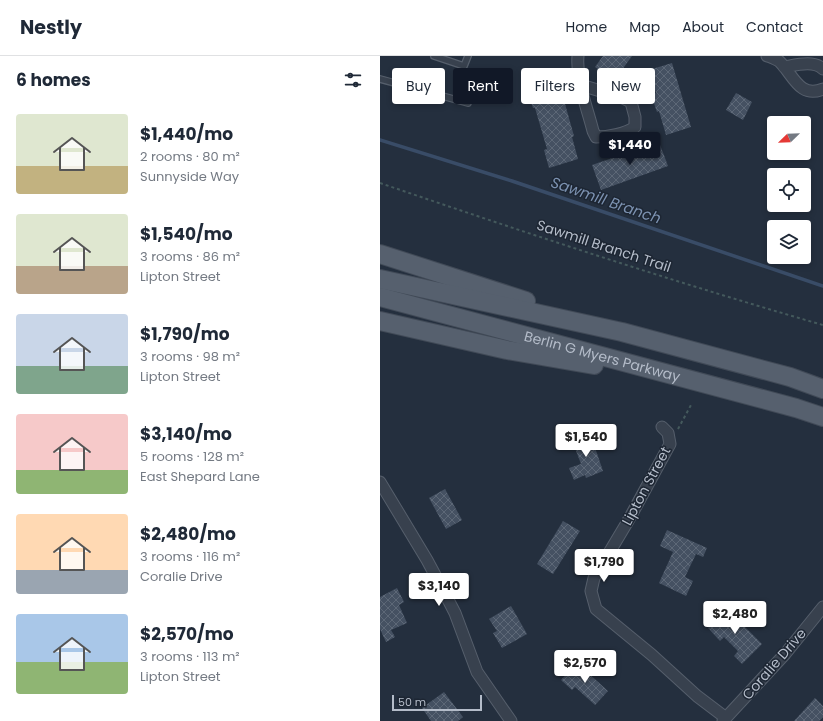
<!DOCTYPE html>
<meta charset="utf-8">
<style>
:root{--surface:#fff;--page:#f2f2f3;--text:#1f2937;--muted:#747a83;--line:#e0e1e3;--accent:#111827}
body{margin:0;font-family:Poppins,sans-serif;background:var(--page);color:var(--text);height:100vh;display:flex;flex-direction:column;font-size:15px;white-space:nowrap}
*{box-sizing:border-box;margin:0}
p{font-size:13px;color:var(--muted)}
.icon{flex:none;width:22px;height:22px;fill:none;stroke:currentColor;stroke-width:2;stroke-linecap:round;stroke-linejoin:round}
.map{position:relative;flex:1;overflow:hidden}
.drawer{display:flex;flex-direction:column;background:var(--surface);width:380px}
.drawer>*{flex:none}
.hud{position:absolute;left:12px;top:12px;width:371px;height:36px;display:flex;gap:8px}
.needle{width:26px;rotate:247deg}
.buttons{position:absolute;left:387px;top:60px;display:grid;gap:8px}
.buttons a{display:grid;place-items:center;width:44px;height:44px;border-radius:4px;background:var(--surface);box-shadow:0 2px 6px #0003;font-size:20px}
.scale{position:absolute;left:12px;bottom:10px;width:90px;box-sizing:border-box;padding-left:4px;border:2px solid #b4bcc9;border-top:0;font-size:11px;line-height:14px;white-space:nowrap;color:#b4bcc9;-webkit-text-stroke:3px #1d2633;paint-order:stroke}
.price{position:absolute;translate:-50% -34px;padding:0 9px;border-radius:4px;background:#fff;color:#222;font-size:13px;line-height:26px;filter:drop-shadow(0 1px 2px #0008)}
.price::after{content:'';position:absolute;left:50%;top:24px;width:12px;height:9px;margin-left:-6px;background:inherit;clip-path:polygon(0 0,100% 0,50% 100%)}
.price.on{background:var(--accent);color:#fff}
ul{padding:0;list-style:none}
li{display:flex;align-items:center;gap:12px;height:100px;padding:0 16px}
li span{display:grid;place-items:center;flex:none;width:112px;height:80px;border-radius:4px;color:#555}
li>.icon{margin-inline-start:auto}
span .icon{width:48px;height:48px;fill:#fffc;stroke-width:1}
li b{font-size:17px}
h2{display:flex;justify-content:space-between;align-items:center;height:48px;padding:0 16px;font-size:17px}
.tag{padding:0 14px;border-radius:4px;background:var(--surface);box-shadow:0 2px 6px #0003;font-size:14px;line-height:36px}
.tag.on{background:var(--accent);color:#fff}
header{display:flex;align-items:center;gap:24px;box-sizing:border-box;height:56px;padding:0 20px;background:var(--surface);border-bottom:1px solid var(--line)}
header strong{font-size:19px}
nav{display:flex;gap:22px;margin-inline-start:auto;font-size:14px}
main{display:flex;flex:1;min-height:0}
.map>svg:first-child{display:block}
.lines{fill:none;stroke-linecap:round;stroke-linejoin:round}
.stream{stroke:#394c67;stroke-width:3.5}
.building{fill:url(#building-cross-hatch)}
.service-casing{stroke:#565f6c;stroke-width:8}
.minor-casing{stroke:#565f6c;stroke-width:13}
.primary-casing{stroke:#414a57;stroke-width:20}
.path{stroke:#44595c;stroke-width:2;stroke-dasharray:3 3;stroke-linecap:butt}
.service{stroke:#38414e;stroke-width:5.5}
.minor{stroke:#38414e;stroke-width:11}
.primary{stroke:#56606e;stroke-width:18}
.labels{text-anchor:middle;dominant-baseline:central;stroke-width:3;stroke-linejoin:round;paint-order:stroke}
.street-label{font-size:14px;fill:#b4bcc9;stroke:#1d2633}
.water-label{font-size:15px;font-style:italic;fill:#7c92b1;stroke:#1d2633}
</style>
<header>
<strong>Nestly</strong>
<nav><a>Home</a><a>Map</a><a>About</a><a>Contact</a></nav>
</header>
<main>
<section class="drawer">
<h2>6 homes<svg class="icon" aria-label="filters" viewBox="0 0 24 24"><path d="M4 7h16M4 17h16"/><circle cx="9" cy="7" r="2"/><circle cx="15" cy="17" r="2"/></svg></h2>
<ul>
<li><span style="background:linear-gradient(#dfe7d0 65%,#c2b280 0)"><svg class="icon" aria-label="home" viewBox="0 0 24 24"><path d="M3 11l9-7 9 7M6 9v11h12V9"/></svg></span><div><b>$1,440/mo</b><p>2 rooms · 80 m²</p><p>Sunnyside Way</p></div></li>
<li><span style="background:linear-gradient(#dfe7d0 65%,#b9a48a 0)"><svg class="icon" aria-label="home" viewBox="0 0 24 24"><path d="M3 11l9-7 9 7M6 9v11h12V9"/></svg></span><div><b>$1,540/mo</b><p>3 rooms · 86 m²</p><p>Lipton Street</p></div></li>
<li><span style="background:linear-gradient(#c9d6e8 65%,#7fa58c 0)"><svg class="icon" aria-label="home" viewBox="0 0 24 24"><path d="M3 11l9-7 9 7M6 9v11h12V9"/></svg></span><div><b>$1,790/mo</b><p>3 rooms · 98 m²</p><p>Lipton Street</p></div></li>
<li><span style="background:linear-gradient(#f6c9c9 70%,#8fb573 0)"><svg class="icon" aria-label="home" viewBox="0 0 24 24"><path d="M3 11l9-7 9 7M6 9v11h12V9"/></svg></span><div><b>$3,140/mo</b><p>5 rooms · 128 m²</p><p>East Shepard Lane</p></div></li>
<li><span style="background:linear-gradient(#ffd9b3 70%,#9aa5b1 0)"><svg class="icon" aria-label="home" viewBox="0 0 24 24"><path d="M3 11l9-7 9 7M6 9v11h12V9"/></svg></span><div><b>$2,480/mo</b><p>3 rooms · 116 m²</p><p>Coralie Drive</p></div></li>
<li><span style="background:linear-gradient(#a9c7e8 60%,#8fb573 0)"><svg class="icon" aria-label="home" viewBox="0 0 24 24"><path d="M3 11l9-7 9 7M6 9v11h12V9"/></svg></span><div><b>$2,570/mo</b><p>3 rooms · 113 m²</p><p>Lipton Street</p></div></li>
</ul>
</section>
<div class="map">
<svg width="443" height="665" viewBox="0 0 443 665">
<defs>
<pattern id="building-cross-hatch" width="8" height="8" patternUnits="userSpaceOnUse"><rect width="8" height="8" fill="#455162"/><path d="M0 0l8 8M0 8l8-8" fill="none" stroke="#5d6877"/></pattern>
</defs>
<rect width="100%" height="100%" fill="#242f3e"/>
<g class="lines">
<path class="stream" d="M0,84L132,125L443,230"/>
</g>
<path class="building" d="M223,0H252L234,25L215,11Z
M292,7L311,71L286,79L279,55L277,56L271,39L276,37L269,14Z
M173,14L178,31L180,30L194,80L192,81L198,103L169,112L164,94L167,93L155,52H153L143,23Z
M356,37L372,46L363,64L346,54Z
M279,86L288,110L221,134L212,109Z
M210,377L223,415L206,422L205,419L194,424L189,412L201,408L192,384Z
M65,433L82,464L66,473L49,442Z
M183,465L200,475L173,518L157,508Z
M287,474L327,492L323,501L316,498L305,521L313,525L306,540L279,527L293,496L280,490Z
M17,532L24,546L19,549L27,567L11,574L15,581L6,586L0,573V541Z
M131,550L147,578L122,592L113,577L117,575L109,563Z
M346,552L382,588L362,608L354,600L358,595L344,581L340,585L328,572Z
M197,607L228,635L215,649L195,631L192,634L181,624Z
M64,636L83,661L78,665H51L42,652Z
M435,642L443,650V661L439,665H414Z"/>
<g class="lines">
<defs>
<path id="service" d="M54,0L84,10L88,0
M0,23L88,47"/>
<path id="minor" d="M198,0C196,25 207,51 213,75L216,81C228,81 245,78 255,71V61L251,46L243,42L201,29
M387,0C391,1 395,3 399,5C413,18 419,43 443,33
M404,11C416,9 434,4 443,13
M282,371L288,377L290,388L248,465L214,522L211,535L216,553L272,599L317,640L346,662
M0,426L47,504L62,532L75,557L97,616L131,665
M343,665L405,598L443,551"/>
<g id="primary">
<path d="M0,198L146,245"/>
<path d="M0,223L242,276L410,321L443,333"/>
<path id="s1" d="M0,241L416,352L443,361"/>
<path d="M0,265L127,294L214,309"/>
</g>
</defs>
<use href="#service" class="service-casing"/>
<use href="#minor" class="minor-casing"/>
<use href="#primary" class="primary-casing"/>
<path class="path" d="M0,127C146,177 294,226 443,269
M298,373L311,349"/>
<use href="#service" class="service"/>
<use href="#minor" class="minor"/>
<use href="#primary" class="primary"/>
</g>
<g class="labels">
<g class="street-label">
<text transform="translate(224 190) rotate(18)">Sawmill Branch Trail</text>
<text stroke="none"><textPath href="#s1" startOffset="230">Berlin G Myers Parkway</textPath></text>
<text transform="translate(266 430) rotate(-62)">Lipton Street</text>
<text transform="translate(394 608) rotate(-49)">Coralie Drive</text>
</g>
<g class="water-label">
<text transform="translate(226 144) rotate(19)">Sawmill Branch</text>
</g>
</g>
</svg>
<div class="buttons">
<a><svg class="needle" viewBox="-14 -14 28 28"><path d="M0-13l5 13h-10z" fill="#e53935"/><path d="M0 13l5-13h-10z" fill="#747a83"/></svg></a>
<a><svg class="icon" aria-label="locate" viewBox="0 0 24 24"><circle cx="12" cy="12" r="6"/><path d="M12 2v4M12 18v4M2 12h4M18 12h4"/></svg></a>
<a><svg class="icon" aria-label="layers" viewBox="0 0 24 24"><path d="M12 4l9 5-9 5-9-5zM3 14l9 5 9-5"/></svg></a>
</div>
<div class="scale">50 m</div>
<b class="price on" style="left:250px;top:110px">$1,440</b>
<b class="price" style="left:206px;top:402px">$1,540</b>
<b class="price" style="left:224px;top:527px">$1,790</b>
<b class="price" style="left:59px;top:551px">$3,140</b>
<b class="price" style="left:355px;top:579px">$2,480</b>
<b class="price" style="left:205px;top:628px">$2,570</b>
<div class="hud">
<a class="tag">Buy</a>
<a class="tag on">Rent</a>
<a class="tag">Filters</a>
<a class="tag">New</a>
</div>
</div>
</main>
